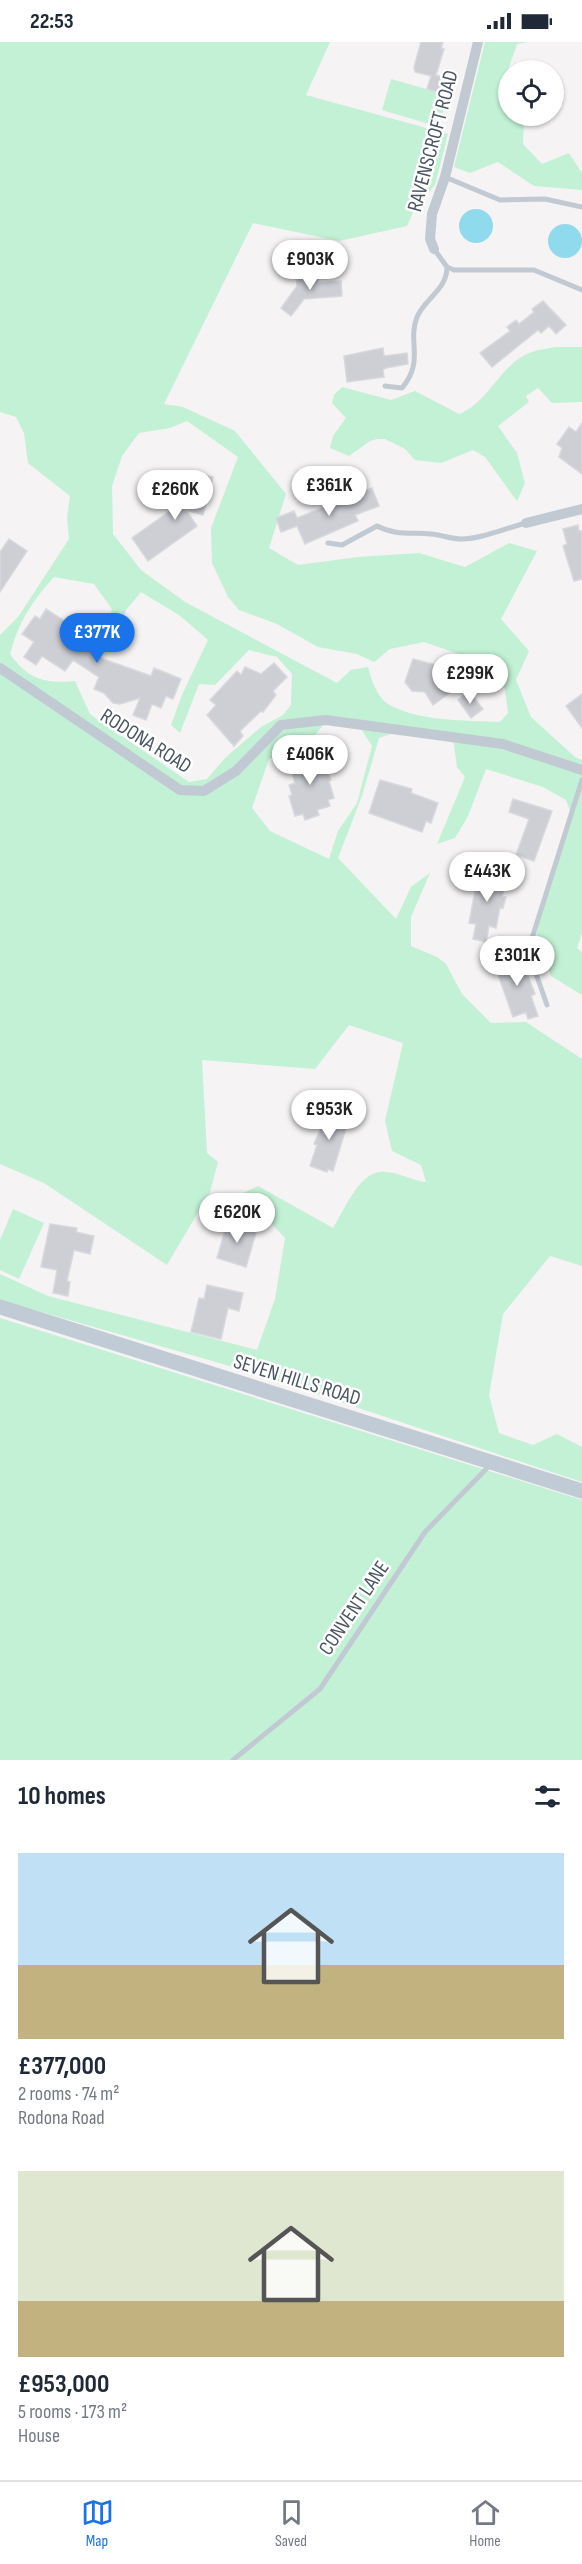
<!DOCTYPE html>
<meta charset="utf-8">
<style>
:root{--surface:#fff;--page:#f6f6f7;--text:#1f2937;--muted:#747a83;--line:#e0e1e3;--accent:#1a73e8}
body{margin:0;font-family:"Sofia Sans Condensed",sans-serif;background:var(--page);color:var(--text);height:100vh;display:flex;flex-direction:column;font-size:22px;white-space:nowrap}
*{box-sizing:border-box;margin:0}
p{font-size:20px;color:var(--muted)}
.icon{flex:none;width:33px;height:33px;fill:none;stroke:currentColor;stroke-width:2;stroke-linecap:round;stroke-linejoin:round}
.map{position:relative;height:1718px;overflow:hidden}
.details{display:flex;flex-direction:column;background:var(--surface);flex:1}
.details>*{flex:none}
.buttons{position:absolute;left:498px;top:18px;display:grid;gap:12px}
.buttons a{display:grid;place-items:center;width:66px;height:66px;border-radius:50%;background:var(--surface);box-shadow:0 2px 4px #0004;font-size:30px}
.price{position:absolute;translate:-50% -51px;padding:0 14px;border-radius:21px;background:#fff;color:#222;font-size:20px;line-height:39px;filter:drop-shadow(0 2px 3px #0008)}
.price::after{content:'';position:absolute;left:50%;top:36px;width:18px;height:14px;margin-left:-9px;background:inherit;clip-path:polygon(0 0,100% 0,50% 100%)}
.price.selected{background:var(--accent);color:#fff}
ul{padding:0;list-style:none}
li{display:grid;align-content:center;gap:12px;height:318px;padding:0 18px}
li span{display:grid;place-items:center;height:186px;border-radius:0px;color:#555}
li>.icon{margin-inline-start:auto}
span .icon{width:108px;height:108px;fill:#fffc;stroke-width:1}
li b{font-size:26px}
h2{display:flex;justify-content:space-between;align-items:center;height:72px;padding:0 18px;font-size:26px}
.status{display:flex;justify-content:space-between;align-items:center;height:42px;padding:0 30px;background:var(--surface);direction:ltr}
.status svg{height:16px;fill:currentColor}
.tabs{display:flex;justify-content:space-around;align-items:center;height:84px;border-top:2px solid var(--line);background:var(--surface);font-size:16px;color:var(--muted)}
.tabs a{display:grid;justify-items:center;gap:3px}
.tabs .selected{color:var(--accent)}
.map>svg:first-child{display:block}
.green{fill:#c3f1d5;fill-rule:evenodd}
.water{fill:#90daee}
.building{fill:#cdcfd5;stroke:#d7d9de;stroke-width:1.5}
.lines{fill:none;stroke-linecap:round;stroke-linejoin:round}
.lane{stroke:#c1cad2;stroke-width:5}
.street{stroke:#c1cad2;stroke-width:10}
.secondary{stroke:#c1cbd6;stroke-width:15}
.labels{text-anchor:middle;dominant-baseline:central;stroke-width:5;stroke-linejoin:round;paint-order:stroke}
.street-label{font-size:21px;fill:#4a5661;stroke:#fff}
</style>
<div class="status"><b>22:53</b><svg viewBox="0 0 49 12"><path d="M0 12V9h3v3zM5 12V6h3v6zM10 12V3h3v9zM15 12V0h3v12zM26 1h20v11H26zM47 4h2v5h-2z"/></svg></div>
<div class="map">
<svg width="582" height="1718" viewBox="0 0 582 1718">
<rect width="100%" height="100%" fill="#f5f3f3"/>
<path class="green" d="M0,0H330L306,53L448,92L435,143L415,166L407,184L339,199L253,181L164,362L183,365L235,389L286,452L269,506L298,523L358,515L419,511L465,525L509,501L537,509L501,577L529,609L516,638L531,675L575,715L582,718V891L577,906L582,910V953L551,934L536,896L542,864L572,774L566,758L543,745L486,727L468,774L455,796L437,802L465,735L457,725L453,696L397,690L379,696L362,754L338,816L396,877L411,845L430,831L411,875V904L437,915L446,922L462,952L491,981L526,980L582,1017V1224L550,1214L503,1272L489,1353L499,1391L533,1403L557,1392L582,1405V1440L247,1329L0,1258V1232L48,1254L257,1308L275,1257L285,1196L243,1151L258,1144L333,1186C344,1169 358,1132 380,1130C394,1128 412,1139 426,1140L421,1123L392,1109L385,1079L403,1001L349,983L315,1027L202,1018L207,1111L218,1120L210,1150L167,1223L44,1141L0,1122V593L18,575L69,497L67,476L70,454L28,421L24,391L16,375L0,370ZM187,379L238,415L211,486L212,521L228,555L239,568L277,582L318,605L357,612L374,620L390,607L424,600L468,615L505,647L508,671L500,680C466,678 419,680 388,662C377,655 371,637 368,625L351,628L337,641L185,560L141,528L113,492L112,444L122,414L139,391L170,386ZM54,535L94,542L112,567L104,596L118,597L126,568L141,550L179,573L208,598L182,653L171,683L180,691L199,642L215,643L249,608L277,615L292,632L291,663L283,673L261,685L225,716L207,737L189,740L90,672L75,639C44,642 28,637 10,612C18,581 32,559 54,535ZM327,678L360,685L372,704L357,761L338,789L329,817L270,789L252,766L269,717L310,700Z
M485,0H528L517,2L507,31L508,74H524L523,102L542,122L569,111L582,131V148L534,144L498,120L470,131L454,125Z
M391,37L448,53L439,85L382,68Z
M555,305H582V360L552,361L538,346L526,354L529,360L498,384L517,411L525,441L517,459L485,415L473,408L441,421L415,418L405,407L385,397H377L370,399L349,414L330,406L333,394L346,376L332,361L334,353L342,345L391,358L415,349L459,372C490,360 500,321 532,310C539,307 548,307 555,305Z
M13,1167L44,1181L19,1237L0,1228V1198Z
M0,1276L582,1458V1718H0Z"/>
<path class="water" d="M459 184a17 17 0 1 1 34 0a17 17 0 1 1-34 0Z
M548 199a17 17 0 1 1 34 0a17 17 0 1 1-34 0Z"/>
<path class="building" d="M421,0H443L441,6L444,7L436,33L452,38L447,53L427,47L431,34L415,30L414,25Z
M322,201L323,209L295,212L294,203Z
M304,215L305,225L284,227L283,217Z
M317,230L318,241L341,239L342,254L304,257L291,274L281,266L297,244L296,231Z
M543,259L566,283L556,292L549,284L541,291L538,288L492,325L480,311L510,289L507,285L516,278L519,282L534,270L532,267Z
M383,306L384,314L407,311L408,322L386,326L383,328L384,335L347,340L344,314Z
M582,381V432L559,415L562,406L557,402L569,385L576,390Z
M197,431L213,435L203,473L186,468L197,484L148,519L132,496L191,454Z
M372,446L379,464L355,473L358,479L305,502L297,484L281,490L276,476L294,469L297,476Z
M578,483L579,489H582V537L574,539L563,504L567,502L563,487Z
M9,497L27,509L0,550V510Z
M46,567L75,586L79,581L92,590L84,603L97,611L95,614L151,634L154,626L181,637L173,657L166,654L161,666L152,662L146,678L133,673L140,656L120,662L113,661L104,651L94,647L99,635L73,618L65,629L42,614L36,623L24,615L34,600L22,592L35,574L40,577Z
M413,617L444,625L458,645L433,663L425,650L412,649L405,640Z
M274,621L287,635L273,649L276,653L263,670L261,669L240,689L243,694L234,704L207,673L216,663L210,658L237,629L241,633L245,625L261,632Z
M469,649L483,667L471,676L458,658Z
M582,652V686L566,664Z
M320,711L331,738L329,739L334,756L328,758L330,764L317,768L319,773L305,778L303,772L295,774L289,754L292,753L289,743L295,741L289,721Z
M380,738L412,747L411,751L438,761L431,781L426,779L422,790L369,771Z
M513,757L552,769L534,819L516,813L529,777L509,770Z
M479,828L507,834L502,855H506L503,866L500,865L496,886L489,884L486,900L473,897L476,882L469,881Z
M518,909L535,952L531,954L538,974L528,977L526,970L513,975L496,927L509,922L506,914Z
M329,1067L347,1074L345,1079L348,1080L333,1129L328,1127L327,1130L310,1124L317,1103L314,1102Z
M228,1178L257,1187L246,1225L217,1216Z
M50,1182L77,1186L76,1190L94,1194L90,1212L74,1208L67,1239L70,1240L68,1254L53,1251L57,1228L41,1225Z
M207,1243L243,1251L239,1269L228,1266L221,1297L191,1290L199,1256L204,1257Z"/>
<g class="lines">
<path class="lane" d="M445,135L500,158L545,157L582,165
M447,225L454,228H534L582,248
M385,344L402,346C425,318 407,301 417,275C425,256 447,248 447,225L434,207
M328,501L342,503L377,484C396,494 412,490 431,492C442,493 451,497 462,497C482,497 506,486 526,481
M547,963L528,909L582,738
M233,1718L320,1647L425,1490L491,1422"/>
<path class="street" d="M434,207L430,197L432,172L445,135L478,0
M526,481L582,467
M0,626L180,748L204,749L236,729L281,683L326,678L503,702L582,728"/>
<path class="secondary" d="M0,1265L582,1449"/>
</g>
<g class="labels">
<g class="street-label">
<text transform="translate(433 99) rotate(-75)">RAVENSCROFT ROAD</text>
<text transform="translate(146 699) rotate(32)">RODONA ROAD</text>
<text transform="translate(297 1338) rotate(17)">SEVEN HILLS ROAD</text>
<text transform="translate(354 1566) rotate(-56)">CONVENT LANE</text>
</g>
</g>
</svg>
<div class="buttons">
<a><svg class="icon" aria-label="locate" viewBox="0 0 24 24"><circle cx="12" cy="12" r="6"/><path d="M12 2v4M12 18v4M2 12h4M18 12h4"/></svg></a>
</div>
<b class="price" style="left:310px;top:249px">£903K</b>
<b class="price" style="left:329px;top:475px">£361K</b>
<b class="price" style="left:175px;top:479px">£260K</b>
<b class="price selected" style="left:97px;top:622px">£377K</b>
<b class="price" style="left:470px;top:663px">£299K</b>
<b class="price" style="left:310px;top:744px">£406K</b>
<b class="price" style="left:487px;top:861px">£443K</b>
<b class="price" style="left:517px;top:945px">£301K</b>
<b class="price" style="left:329px;top:1099px">£953K</b>
<b class="price" style="left:237px;top:1202px">£620K</b>
</div>
<section class="details">
<h2>10 homes<svg class="icon" aria-label="filters" viewBox="0 0 24 24"><path d="M4 7h16M4 17h16"/><circle cx="9" cy="7" r="2"/><circle cx="15" cy="17" r="2"/></svg></h2>
<ul>
<li><span style="background:linear-gradient(#bfe0f5 60%,#c2b280 0)"><svg class="icon" aria-label="home" viewBox="0 0 24 24"><path d="M3 11l9-7 9 7M6 9v11h12V9"/></svg></span><div><b>£377,000</b><p>2 rooms · 74 m²</p><p>Rodona Road</p></div></li>
<li><span style="background:linear-gradient(#dfe7d0 70%,#c2b280 0)"><svg class="icon" aria-label="home" viewBox="0 0 24 24"><path d="M3 11l9-7 9 7M6 9v11h12V9"/></svg></span><div><b>£953,000</b><p>5 rooms · 173 m²</p><p>House</p></div></li>
</ul>
</section>
<nav class="tabs">
<a class="selected"><svg class="icon" aria-label="map" viewBox="0 0 24 24"><path d="M3 6l6-2 6 2 6-2v14l-6 2-6-2-6 2zM9 4v14M15 6v14"/></svg>Map</a>
<a><svg class="icon" aria-label="saved" viewBox="0 0 24 24"><path d="M7 4h10v16l-5-4-5 4z"/></svg>Saved</a>
<a><svg class="icon" aria-label="home" viewBox="0 0 24 24"><path d="M3 11l9-7 9 7M6 9v11h12V9"/></svg>Home</a>
</nav>
